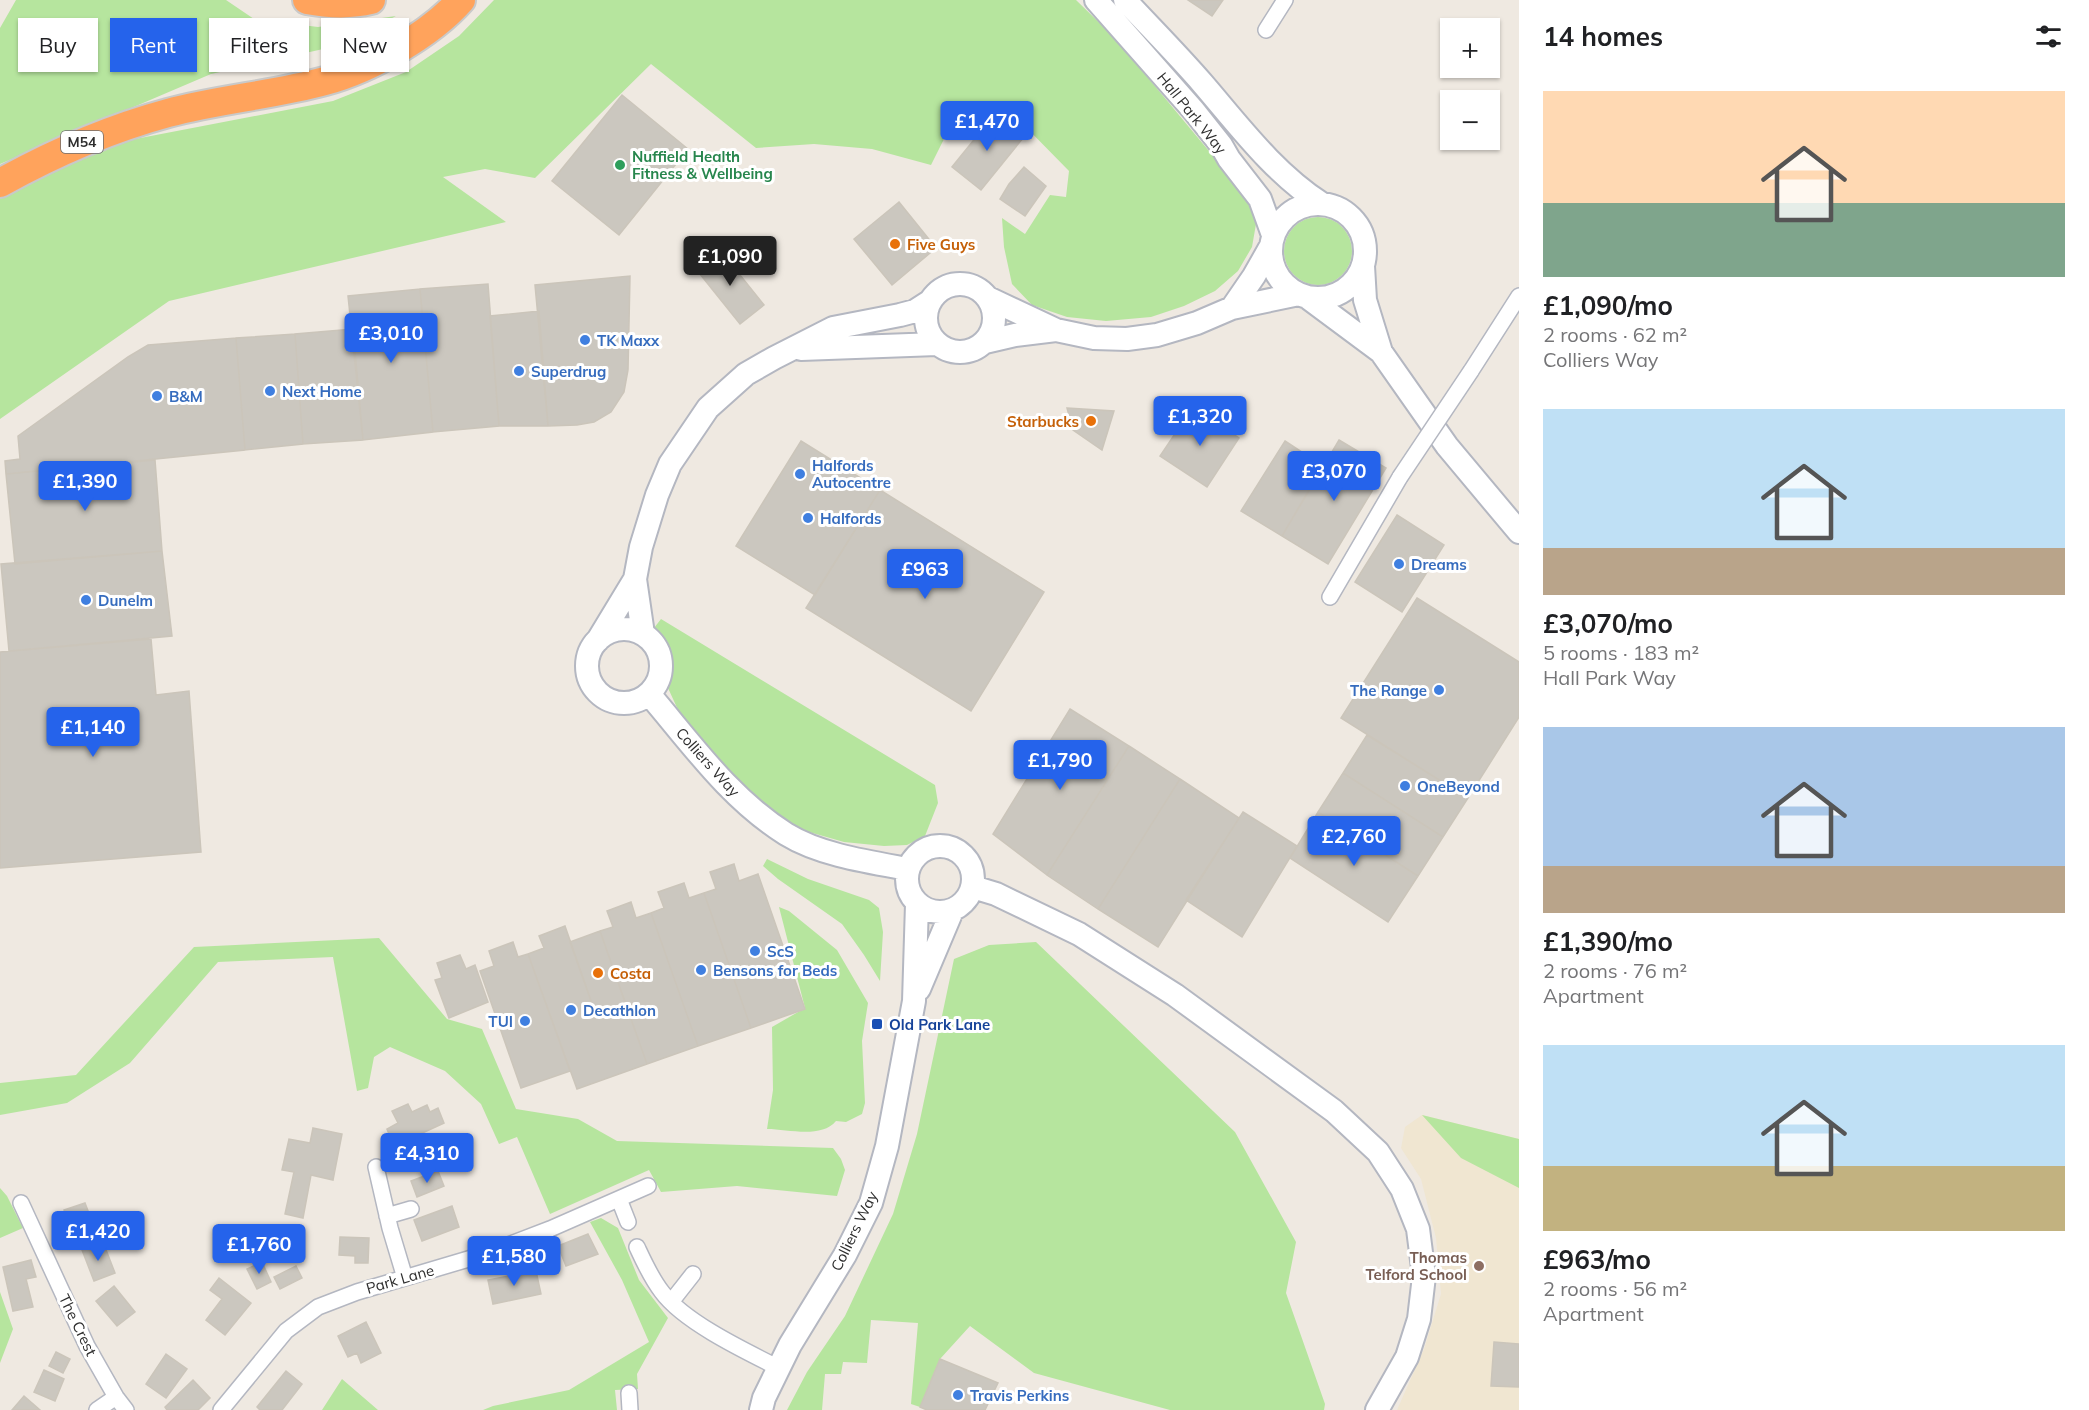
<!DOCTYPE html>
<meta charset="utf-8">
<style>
:root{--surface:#fff;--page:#f6f6f6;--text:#202124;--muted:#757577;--accent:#2563eb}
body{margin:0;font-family:Mulish,sans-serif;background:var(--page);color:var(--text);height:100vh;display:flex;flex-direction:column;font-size:22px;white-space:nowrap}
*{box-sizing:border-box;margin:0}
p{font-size:20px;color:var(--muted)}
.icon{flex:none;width:33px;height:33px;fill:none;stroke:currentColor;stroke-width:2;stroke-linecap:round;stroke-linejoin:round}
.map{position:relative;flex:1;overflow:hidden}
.sheet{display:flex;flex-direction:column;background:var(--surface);width:570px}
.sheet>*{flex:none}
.guide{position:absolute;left:18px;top:18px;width:570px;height:54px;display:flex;gap:12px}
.controls{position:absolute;left:1440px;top:18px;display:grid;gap:12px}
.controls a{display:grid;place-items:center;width:60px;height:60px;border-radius:0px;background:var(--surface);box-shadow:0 2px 4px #0004;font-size:30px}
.price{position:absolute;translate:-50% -51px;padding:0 14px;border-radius:6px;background:var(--accent);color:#fff;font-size:20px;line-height:39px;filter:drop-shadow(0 2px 3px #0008)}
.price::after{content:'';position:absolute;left:50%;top:36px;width:18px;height:14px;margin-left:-9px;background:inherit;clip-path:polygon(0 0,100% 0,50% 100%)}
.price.selected{background:#222;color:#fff}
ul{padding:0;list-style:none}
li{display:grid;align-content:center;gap:12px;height:318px;padding:0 24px}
li span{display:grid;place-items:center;height:186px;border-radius:0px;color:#555}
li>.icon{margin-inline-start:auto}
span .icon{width:108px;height:108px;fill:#fffc;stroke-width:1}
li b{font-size:26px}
h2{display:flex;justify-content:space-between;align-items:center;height:72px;padding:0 24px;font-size:26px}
.tag{padding:0 21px;border-radius:0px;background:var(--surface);box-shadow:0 2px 4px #0004;font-size:21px;line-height:54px}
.tag.selected{background:var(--accent);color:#fff}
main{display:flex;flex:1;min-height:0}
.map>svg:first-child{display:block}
.education{fill:#f0e6d1}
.green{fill:#b6e59e}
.building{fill:#cbc7bf;stroke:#cbc5ba;stroke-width:1.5}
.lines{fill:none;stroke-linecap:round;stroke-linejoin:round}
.street-casing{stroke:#b4b7c1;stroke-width:18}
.secondary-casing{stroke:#b4b7c1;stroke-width:26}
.highway-casing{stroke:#c9c9c9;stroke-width:32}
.street{stroke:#fff;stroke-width:15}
.secondary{stroke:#fff;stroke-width:22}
.highway{stroke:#ffa35c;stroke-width:28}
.street-bridge-casing{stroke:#b4b7c1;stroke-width:18;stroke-linecap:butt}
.street-bridge{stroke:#fff;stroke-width:15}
.leisure-dot{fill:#2e9e5b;stroke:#fff;stroke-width:2}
.food-dot{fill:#e8710a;stroke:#fff;stroke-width:2}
.shop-dot{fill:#3f7fe0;stroke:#fff;stroke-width:2}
.transit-dot{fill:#1a4fb4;stroke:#fff;stroke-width:2}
.education-dot{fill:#8d6e63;stroke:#fff;stroke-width:2}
.labels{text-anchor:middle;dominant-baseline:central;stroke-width:6;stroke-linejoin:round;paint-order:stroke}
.shield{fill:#fff;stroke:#6d6d6d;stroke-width:1.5}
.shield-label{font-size:14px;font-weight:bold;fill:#2e2e2e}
.street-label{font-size:15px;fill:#2e2e2e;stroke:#fff}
.leisure-label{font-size:15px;font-weight:bold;fill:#27864d;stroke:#fff;text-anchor:start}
.food-label{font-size:15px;font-weight:bold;fill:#c56008;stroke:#fff;text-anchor:start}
.shop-label{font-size:15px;font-weight:bold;fill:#366cbe;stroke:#fff;text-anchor:start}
.transit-label{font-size:15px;font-weight:bold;fill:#164399;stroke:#fff;text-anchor:start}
.education-label{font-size:15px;font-weight:bold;fill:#785e54;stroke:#fff;text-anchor:end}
</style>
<main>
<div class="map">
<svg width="1519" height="1410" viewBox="0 0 1519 1410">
<rect width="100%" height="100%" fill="#efe9e1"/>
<path class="education" d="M1422,1115L1519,1139V1410H1397L1424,1349L1441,1294L1436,1238L1421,1179L1401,1148L1405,1127Z"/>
<path class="green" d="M16,0H226L254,19L318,27L396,16L341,45L211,74L0,164V28Z
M494,0H1076L1115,38L1228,174L1249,203L1256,224L1252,247L1238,271L1215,291L1184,306L1151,317L1106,321L1067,317L1032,305L1012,284L1004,247L1002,218L1025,234L1050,195L1066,197L1069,171L1010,111L981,105L947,133L931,165L872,149L814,144L756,148L651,64L535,178L485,169L443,177L506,222L169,301L0,419V199L54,170L130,140L333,101L406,72L459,36Z
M1284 251a34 34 0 1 1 68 0a34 34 0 1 1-68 0Z
M661,619L935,785L938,803L925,836L907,845L884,846L844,842L802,830L788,823L761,803L727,775L679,712L668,688L664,655L654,628Z
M767,859L808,879L869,900L879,908L883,932L880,981L864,955L842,924L778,879L763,866Z
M779,907L789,911L837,950L868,1003L862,1041L865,1103L862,1114L846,1122L836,1121C821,1139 788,1129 767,1129L773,1090L772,1027L805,1008Z
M379,938L447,1019L482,1029L516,1109L578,1119L617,1141L833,1148L841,1159L845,1170L837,1196L737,1186L661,1192L649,1170L550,1214L517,1137L499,1144L481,1104L445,1071L390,1047L374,1057L368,1088L357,1091L333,957L218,962L130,1063L67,1103L0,1115V1083L76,1075L194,947Z
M1036,942L1235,1132L1296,1242L1286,1293L1325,1404L1324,1410H1170L1034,1373L970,1326L940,1359L920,1407L911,1404L918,1323L871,1320L867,1363L843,1362L841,1374H825L822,1410H787L807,1372L845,1316L893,1214L917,1134L954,959L989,945Z
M1422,1115L1519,1139V1188L1461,1158Z
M0,1188L7,1196L23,1228L0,1238Z
M601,1218L618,1228L639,1280L668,1318L637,1374L638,1389L615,1390L617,1410H483L493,1406L569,1390L649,1342L622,1280L590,1222Z
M0,1292L13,1329L0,1363Z
M342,1379L378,1410H322Z"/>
<path class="building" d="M1188,0H1223L1212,16Z
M622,95L688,149L619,235L552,181Z
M994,115L1023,138L981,190L952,167Z
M1024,167L1046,186L1025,216L1000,199L1009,184Z
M899,202L936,248L892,285L854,239Z
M720,250L764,305L740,324L696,269Z
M630,276L628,370L624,392L611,412L594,422L577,425L548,426L535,285Z
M488,284L499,426L433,432L420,289Z
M420,289L433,432L363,440L348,296Z
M539,311L548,426H499L490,316Z
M353,329L363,440L303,444L295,334Z
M295,334L303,444L245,450L236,338Z
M236,338L245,450L6,474L5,461L20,459L18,436L128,357L148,345Z
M1193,407L1239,438L1207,487L1160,456Z
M1067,408L1114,411L1102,450L1073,430Z
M1339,440L1386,468L1328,564L1282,536Z
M801,441L880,490L815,595L736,546Z
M1285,441L1323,466L1282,536L1241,511Z
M155,460L162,551L15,564L6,474Z
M880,490L1044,592L971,711L806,608Z
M1397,515L1444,545L1402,612L1355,582Z
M162,551L172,636L9,651L1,564Z
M1417,598L1519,662V717L1468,798L1341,718Z
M151,639L156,695L189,691L201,852L0,868V652Z
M1070,709L1129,746L1047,875L993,834Z
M1367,735L1468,798L1443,837L1343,773Z
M1129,746L1180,779L1098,909L1047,875Z
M1343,773L1443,837L1418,876L1318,812Z
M1180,779L1239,818L1158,947L1098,909Z
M1243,812L1297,846L1242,937L1186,900Z
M1318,812L1418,876L1388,922L1290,858Z
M734,864L739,881L758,874L805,1009L751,1028L704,893L716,889L710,872Z
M684,883L689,898L704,893L751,1028L698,1046L651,913L664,908L658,892Z
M631,902L636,918L651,913L698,1046L647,1064L600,931L613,927L607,911Z
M565,926L596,1015L626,1005L647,1064L577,1089L528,954L544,948L539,936Z
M600,931L626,1005L596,1015L570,942Z
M513,942L518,957L528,954L570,1071L521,1088L480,971L494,966L489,951Z
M460,955L466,969L475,965L488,1002L449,1018L435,980L442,978L437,963Z
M408,1104L412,1112L427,1105L430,1112L438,1108L444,1123L394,1146L387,1129L398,1123L392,1111Z
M313,1128L342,1134L333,1180L311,1175L303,1218L285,1214L294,1172L282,1170L289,1139L310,1143Z
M438,1171L444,1186L417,1197L411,1181Z
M85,1203L97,1234L75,1242L64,1210Z
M452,1206L459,1227L422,1241L414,1220Z
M588,1234L598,1254L566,1266L558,1246Z
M340,1237L369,1238L368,1263H355V1256L339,1255Z
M103,1242L115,1273L94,1281L82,1250Z
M31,1260L36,1277L26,1279L33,1307L13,1311L3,1267Z
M262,1262L271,1282L257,1289L247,1269Z
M296,1266L302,1278L280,1289L274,1277Z
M536,1271L541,1294L493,1304L488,1280Z
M219,1278L251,1303L225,1335L206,1320L222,1299L210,1290Z
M114,1286L135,1312L117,1326L96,1301Z
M366,1322L381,1353L361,1363L357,1353L348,1357L338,1336Z
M1494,1342L1519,1344V1387L1491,1386Z
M56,1352L70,1359L63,1373L49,1366Z
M166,1354L187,1369L166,1398L146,1384Z
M940,1359L998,1383L985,1410H927L920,1407Z
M44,1370L64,1379L55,1401L34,1392Z
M286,1371L302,1384L282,1410H260L257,1407Z
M193,1380L210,1398L198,1410H167L165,1407Z
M24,1396L40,1410H12Z"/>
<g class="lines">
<defs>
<path id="street" d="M1266,30L1285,0
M1471,371L1519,296
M1330,597L1400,477
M376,1167L390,1228L405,1278
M619,1199L628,1222
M21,1203L87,1346L116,1397L126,1410
M387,1216L411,1209
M637,1247C644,1262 651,1278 662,1292C684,1322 745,1351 779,1368
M671,1302L693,1274
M629,1393L630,1410
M97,1410L116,1397
M221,1410L286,1331L318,1307L357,1292L482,1255L550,1229L648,1186"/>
<path id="secondary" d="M1096,0L1194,111L1221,145L1229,159L1260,199L1273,235
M1125,0C1151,28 1178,55 1203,84C1240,127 1274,173 1322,204
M1271 251a47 47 0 1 1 94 0a47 47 0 1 1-94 0Z
M1363,266L1365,300L1381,352
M926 318a34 34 0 1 1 68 0a34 34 0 1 1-68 0Z
M1307,297L1381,352L1447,446L1519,532
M988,298L1056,330L1094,338L1127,339L1157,335L1197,323L1232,308L1299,294
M1232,308L1254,276L1271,246
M985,342L1015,335L1056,330
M801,349L937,344
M587 666a37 37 0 1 1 74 0a37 37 0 1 1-74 0Z
M643,634L635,579L641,547L657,495L670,464L708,408L746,374L774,358L833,328L900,315L915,311L929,302
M598,640L635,579
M649,694C691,743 729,798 786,834C820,855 869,862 908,869
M907 879a33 33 0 1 1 66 0a33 33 0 1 1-66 0Z
M973,887L996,894L1079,934L1175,995L1334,1111L1378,1152L1402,1189L1418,1229L1424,1276L1419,1319L1407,1357L1377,1410
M919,989L952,911
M761,1410L764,1398L790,1345L845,1255L871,1203L887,1146L914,1001L917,904"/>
<path id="highway" d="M307,0C328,4 350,5 371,0
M0,183C54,153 109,129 168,113C220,99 274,95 325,81C370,69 430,35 461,0"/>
</defs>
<use href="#street" class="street-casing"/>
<use href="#secondary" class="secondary-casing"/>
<use href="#highway" class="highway-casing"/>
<use href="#street" class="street"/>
<use href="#secondary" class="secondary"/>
<use href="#highway" class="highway"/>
<defs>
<path id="street-bridge" d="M1400,477L1471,371"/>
</defs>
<use href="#street-bridge" class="street-bridge-casing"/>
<use href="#street-bridge" class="street-bridge"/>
</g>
<circle class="leisure-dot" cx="620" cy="165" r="6"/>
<g class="food-dot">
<circle cx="895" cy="244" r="6"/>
<circle cx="1091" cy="421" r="6"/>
<circle cx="598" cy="973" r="6"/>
</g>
<g class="shop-dot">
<circle cx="585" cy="340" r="6"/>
<circle cx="519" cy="371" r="6"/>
<circle cx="270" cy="391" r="6"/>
<circle cx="157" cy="396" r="6"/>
<circle cx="800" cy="474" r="6"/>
<circle cx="808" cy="518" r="6"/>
<circle cx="1399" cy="564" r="6"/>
<circle cx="86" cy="600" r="6"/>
<circle cx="1439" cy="690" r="6"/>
<circle cx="1405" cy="786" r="6"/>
<circle cx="755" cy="951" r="6"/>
<circle cx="701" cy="970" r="6"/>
<circle cx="571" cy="1010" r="6"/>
<circle cx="525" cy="1021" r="6"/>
<circle cx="958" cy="1395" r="6"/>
</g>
<rect class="transit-dot" x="871" y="1018" width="12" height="12" rx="3"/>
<circle class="education-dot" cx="1479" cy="1266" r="6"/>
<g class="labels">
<rect class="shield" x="61" y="131" width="42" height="22" rx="4.5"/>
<g class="shield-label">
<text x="82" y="142">M54</text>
</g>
<g class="street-label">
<text transform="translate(1192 113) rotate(51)">Hall Park Way</text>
<text transform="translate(708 762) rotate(48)">Colliers Way</text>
<text transform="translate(854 1231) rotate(-64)">Colliers Way</text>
<text transform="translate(400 1279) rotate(-16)">Park Lane</text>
<text transform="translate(78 1325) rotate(64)">The Crest</text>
</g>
<g class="leisure-label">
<text x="632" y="156">Nuffield Health<tspan x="632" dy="17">Fitness &amp; Wellbeing</tspan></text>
</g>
<g class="food-label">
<text x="907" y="244">Five Guys</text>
<text x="1079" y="421" text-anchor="end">Starbucks</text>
<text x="610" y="973">Costa</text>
</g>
<g class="shop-label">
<text x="597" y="340">TK Maxx</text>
<text x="531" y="371">Superdrug</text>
<text x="282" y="391">Next Home</text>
<text x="169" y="396">B&amp;M</text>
<text x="812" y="465">Halfords<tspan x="812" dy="17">Autocentre</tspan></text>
<text x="820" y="518">Halfords</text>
<text x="1411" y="564">Dreams</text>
<text x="98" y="600">Dunelm</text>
<text x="1427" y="690" text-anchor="end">The Range</text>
<text x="1417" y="786">OneBeyond</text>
<text x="767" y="951">ScS</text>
<text x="713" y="970">Bensons for Beds</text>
<text x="583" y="1010">Decathlon</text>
<text x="513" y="1021" text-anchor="end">TUI</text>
<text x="970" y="1395">Travis Perkins</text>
</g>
<g class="transit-label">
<text x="889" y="1024">Old Park Lane</text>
</g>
<g class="education-label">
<text x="1467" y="1257">Thomas<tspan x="1467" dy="17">Telford School</tspan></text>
</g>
</g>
</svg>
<div class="controls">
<a>+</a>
<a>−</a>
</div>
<b class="price" style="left:987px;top:152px">£1,470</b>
<b class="price selected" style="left:730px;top:287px">£1,090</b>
<b class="price" style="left:391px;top:364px">£3,010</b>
<b class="price" style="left:1200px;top:447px">£1,320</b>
<b class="price" style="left:1334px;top:502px">£3,070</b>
<b class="price" style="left:85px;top:512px">£1,390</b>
<b class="price" style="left:925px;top:600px">£963</b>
<b class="price" style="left:93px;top:758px">£1,140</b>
<b class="price" style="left:1060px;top:791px">£1,790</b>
<b class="price" style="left:1354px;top:867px">£2,760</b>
<b class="price" style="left:427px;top:1184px">£4,310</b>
<b class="price" style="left:98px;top:1262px">£1,420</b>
<b class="price" style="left:259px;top:1275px">£1,760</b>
<b class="price" style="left:514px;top:1287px">£1,580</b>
<div class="guide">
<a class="tag">Buy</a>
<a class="tag selected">Rent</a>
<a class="tag">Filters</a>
<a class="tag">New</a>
</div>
</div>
<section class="sheet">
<h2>14 homes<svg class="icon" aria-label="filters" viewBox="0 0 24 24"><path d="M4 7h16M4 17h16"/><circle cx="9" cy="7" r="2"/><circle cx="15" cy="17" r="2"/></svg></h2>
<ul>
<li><span style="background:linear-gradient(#ffd9b3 60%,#7fa58c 0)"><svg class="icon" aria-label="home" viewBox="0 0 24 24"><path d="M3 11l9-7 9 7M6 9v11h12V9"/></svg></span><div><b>£1,090/mo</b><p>2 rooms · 62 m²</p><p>Colliers Way</p></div></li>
<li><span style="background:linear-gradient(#bfe0f5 75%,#b9a48a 0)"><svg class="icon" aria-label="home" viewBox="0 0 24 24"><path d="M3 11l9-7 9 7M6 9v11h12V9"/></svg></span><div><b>£3,070/mo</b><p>5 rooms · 183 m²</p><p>Hall Park Way</p></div></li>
<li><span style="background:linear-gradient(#a9c7e8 75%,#b9a48a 0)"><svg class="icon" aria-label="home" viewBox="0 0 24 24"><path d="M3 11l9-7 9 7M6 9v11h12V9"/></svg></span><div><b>£1,390/mo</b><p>2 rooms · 76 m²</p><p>Apartment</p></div></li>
<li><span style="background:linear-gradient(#bfe0f5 65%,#c2b280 0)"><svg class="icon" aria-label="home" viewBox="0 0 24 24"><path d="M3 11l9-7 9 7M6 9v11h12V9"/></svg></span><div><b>£963/mo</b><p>2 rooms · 56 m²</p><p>Apartment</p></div></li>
</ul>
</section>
</main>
